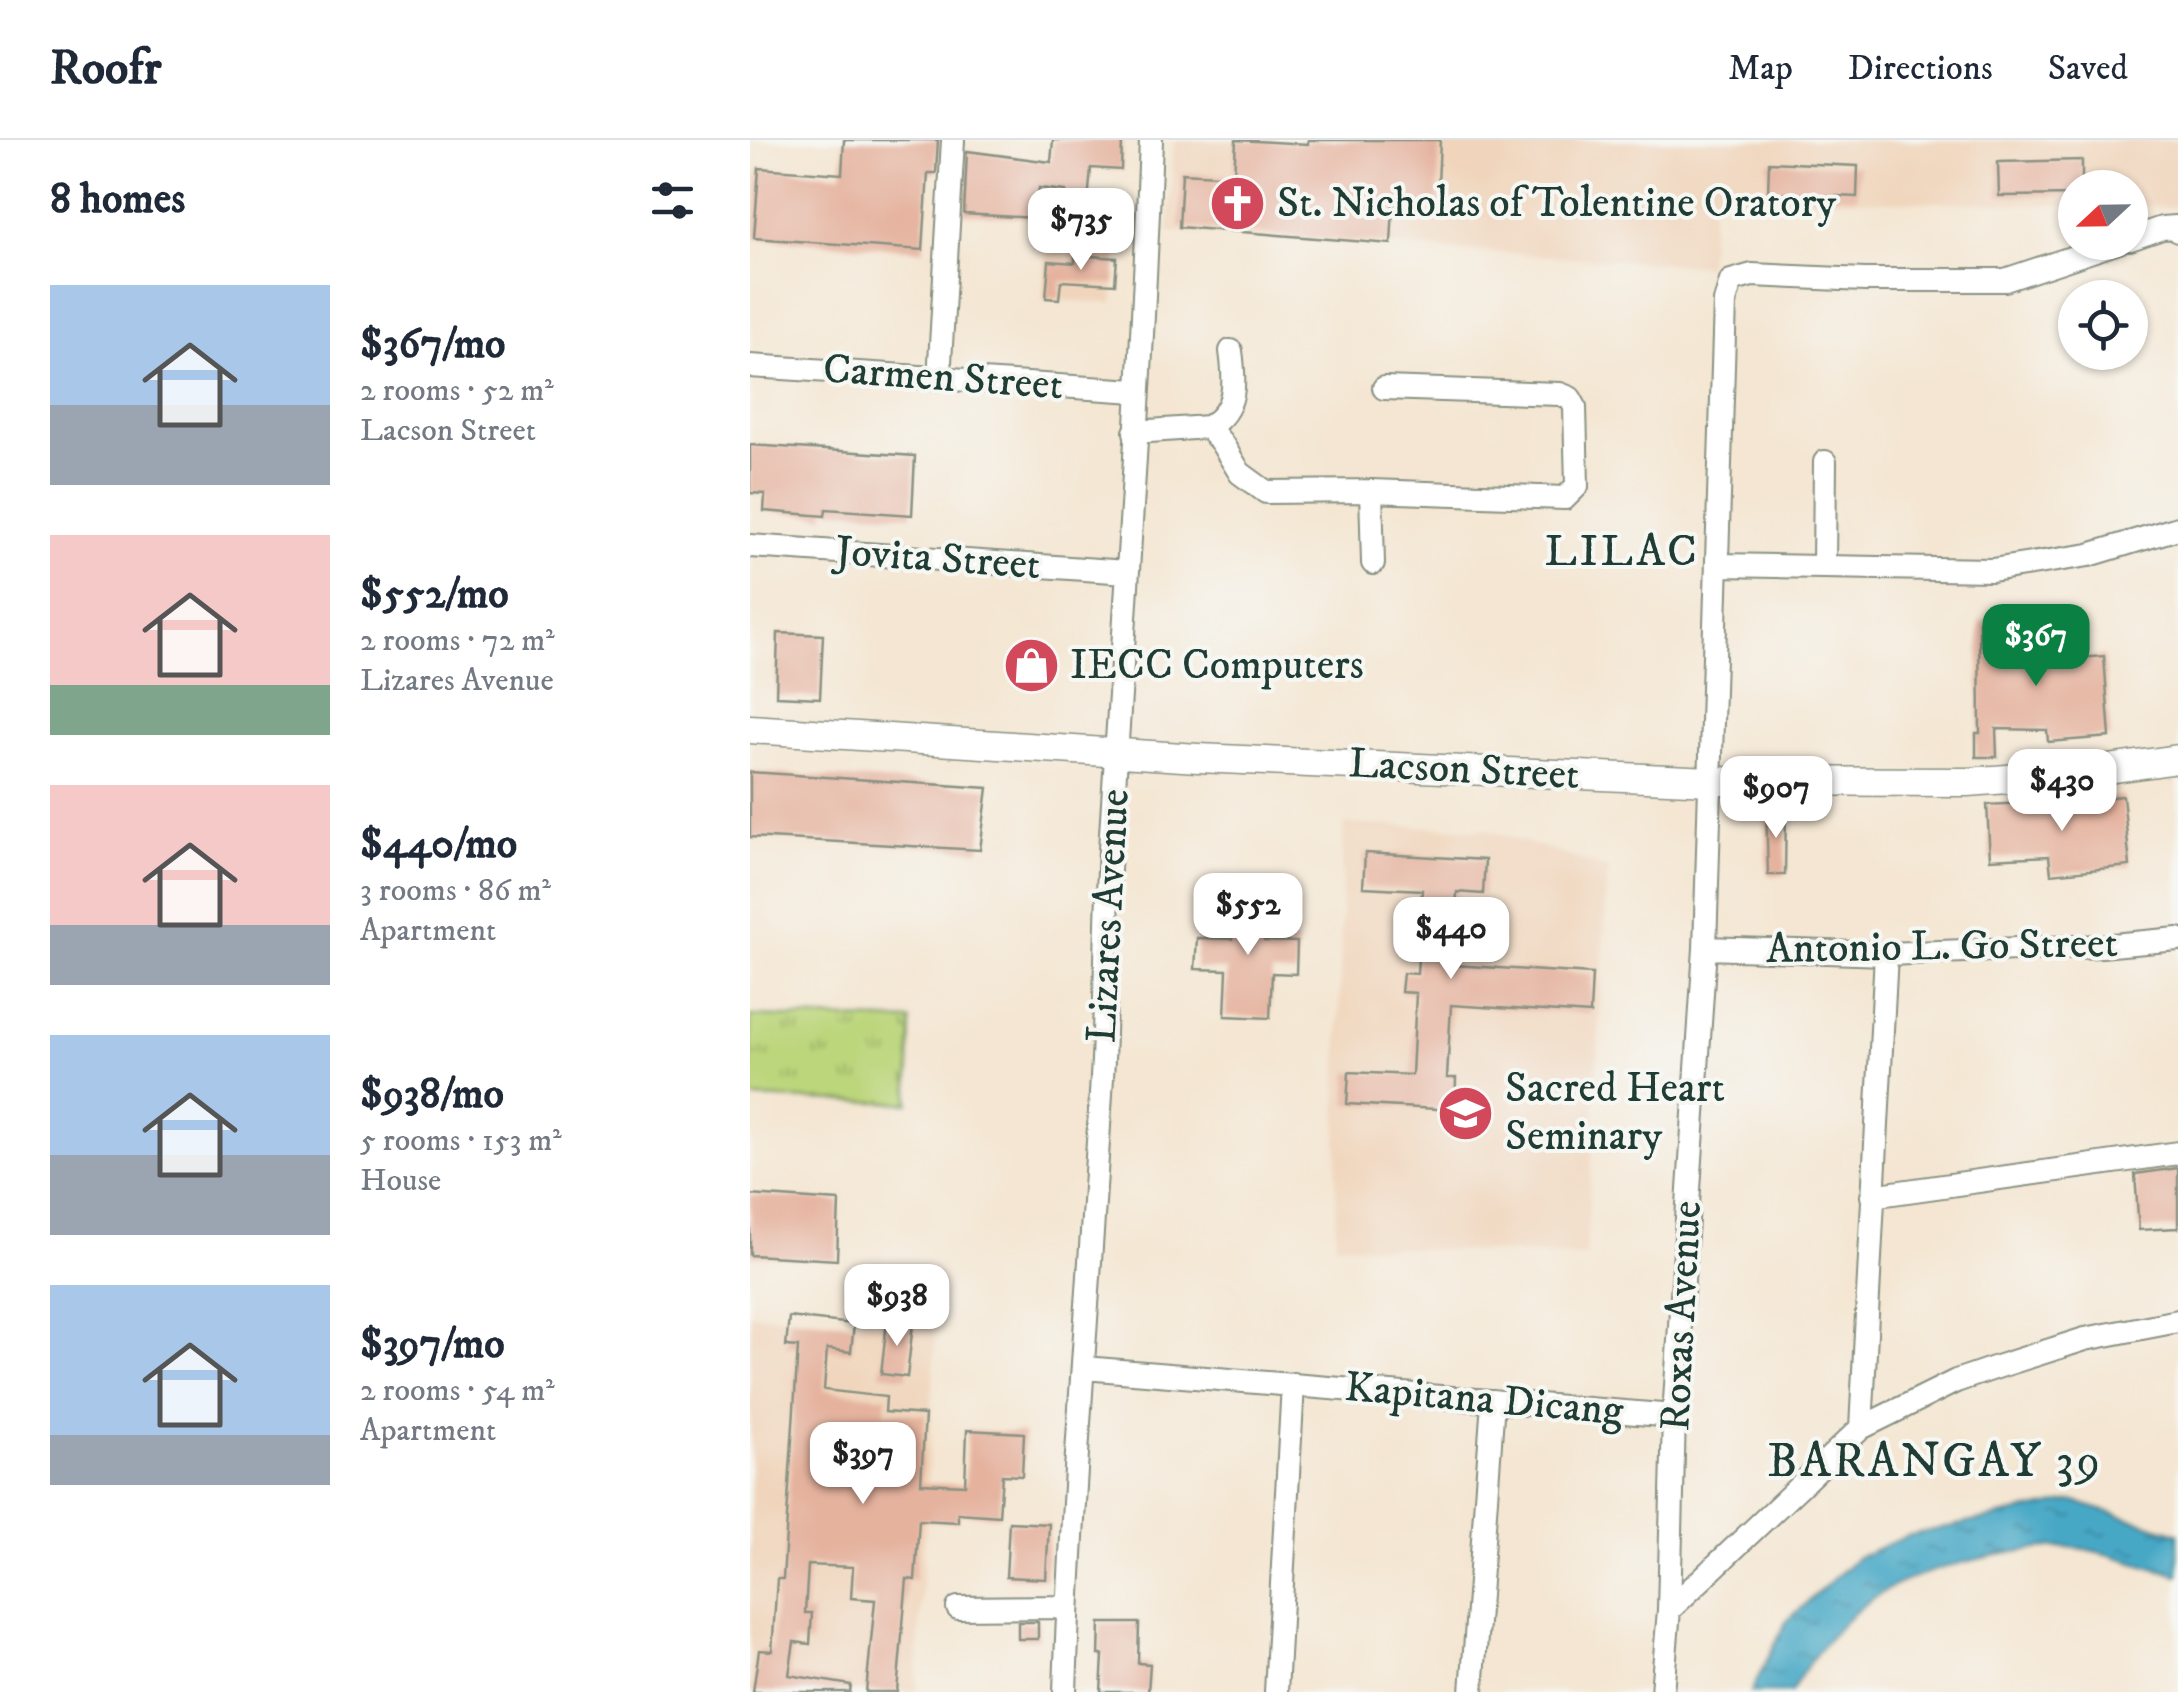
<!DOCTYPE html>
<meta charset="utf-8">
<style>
:root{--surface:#fff;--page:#f6f6f7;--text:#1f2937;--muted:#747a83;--line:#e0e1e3;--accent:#0b8043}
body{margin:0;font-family:"IM FELL DW Pica",serif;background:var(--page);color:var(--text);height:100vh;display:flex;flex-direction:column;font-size:38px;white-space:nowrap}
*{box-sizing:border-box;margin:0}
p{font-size:32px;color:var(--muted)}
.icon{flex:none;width:55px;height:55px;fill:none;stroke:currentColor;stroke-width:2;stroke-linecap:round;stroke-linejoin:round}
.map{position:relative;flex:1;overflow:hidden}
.details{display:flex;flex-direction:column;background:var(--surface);width:750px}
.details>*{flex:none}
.needle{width:65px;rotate:248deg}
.fabs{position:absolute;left:1308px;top:30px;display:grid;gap:20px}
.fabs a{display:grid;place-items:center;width:90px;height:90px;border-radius:50%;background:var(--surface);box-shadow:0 2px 8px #0004;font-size:50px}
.price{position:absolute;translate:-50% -85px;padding:0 22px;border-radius:20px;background:#fff;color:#222;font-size:32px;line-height:65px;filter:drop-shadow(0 2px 5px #0008)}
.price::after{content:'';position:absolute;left:50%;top:60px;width:30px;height:22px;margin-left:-15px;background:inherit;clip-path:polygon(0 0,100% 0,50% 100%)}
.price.on{background:var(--accent);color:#fff}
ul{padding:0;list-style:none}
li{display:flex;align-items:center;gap:30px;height:250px;padding:0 50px}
li span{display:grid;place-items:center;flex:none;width:280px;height:200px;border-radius:0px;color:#555}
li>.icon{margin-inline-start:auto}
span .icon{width:120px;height:120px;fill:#fffc;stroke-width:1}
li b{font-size:42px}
h2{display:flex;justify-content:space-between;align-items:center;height:120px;padding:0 50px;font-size:42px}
header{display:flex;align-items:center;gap:60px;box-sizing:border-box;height:140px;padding:0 50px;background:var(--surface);border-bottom:2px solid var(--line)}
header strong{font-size:48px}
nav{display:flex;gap:55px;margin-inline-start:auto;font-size:35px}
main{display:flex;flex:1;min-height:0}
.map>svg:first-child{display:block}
.built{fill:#f0d5bc}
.grass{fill:url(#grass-tufts);stroke:#6e8a58;stroke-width:2.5}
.water{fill:url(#water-ripples);stroke:#33727d;stroke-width:2.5}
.building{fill:#e5b29e}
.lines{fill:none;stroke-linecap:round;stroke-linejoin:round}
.minor-casing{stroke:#8a9283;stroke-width:26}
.major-casing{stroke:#8a9283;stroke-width:31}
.minor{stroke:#fff;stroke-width:22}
.major{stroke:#fff;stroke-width:28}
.labels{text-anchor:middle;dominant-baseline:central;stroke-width:8;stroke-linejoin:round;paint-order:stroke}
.poi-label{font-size:42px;fill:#1f3d34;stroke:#f6f6f2;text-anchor:start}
.street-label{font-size:42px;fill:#1f3d34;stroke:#f6f6f2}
.neighbourhood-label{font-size:45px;letter-spacing:2.5px;fill:#1f3d34;stroke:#f6f6f2}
.quarter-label{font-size:48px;letter-spacing:2.5px;fill:#1f3d34;stroke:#f6f6f2}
</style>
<header>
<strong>Roofr</strong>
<nav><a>Map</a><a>Directions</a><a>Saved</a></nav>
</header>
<main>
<section class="details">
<h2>8 homes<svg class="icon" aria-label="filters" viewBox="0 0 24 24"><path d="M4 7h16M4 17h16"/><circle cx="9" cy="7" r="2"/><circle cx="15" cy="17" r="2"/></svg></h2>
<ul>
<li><span style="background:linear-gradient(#a9c7e8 60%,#9aa5b1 0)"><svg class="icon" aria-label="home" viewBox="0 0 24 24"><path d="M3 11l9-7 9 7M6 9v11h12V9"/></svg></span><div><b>$367/mo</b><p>2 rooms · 52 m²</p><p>Lacson Street</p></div></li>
<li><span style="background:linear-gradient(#f6c9c9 75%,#7fa58c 0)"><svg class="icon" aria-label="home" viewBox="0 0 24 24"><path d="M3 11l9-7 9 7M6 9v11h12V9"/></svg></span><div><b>$552/mo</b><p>2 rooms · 72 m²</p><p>Lizares Avenue</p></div></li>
<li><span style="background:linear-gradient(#f6c9c9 70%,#9aa5b1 0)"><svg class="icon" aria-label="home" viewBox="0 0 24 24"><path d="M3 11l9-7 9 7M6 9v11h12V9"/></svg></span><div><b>$440/mo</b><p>3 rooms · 86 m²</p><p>Apartment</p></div></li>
<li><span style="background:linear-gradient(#a9c7e8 60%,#9aa5b1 0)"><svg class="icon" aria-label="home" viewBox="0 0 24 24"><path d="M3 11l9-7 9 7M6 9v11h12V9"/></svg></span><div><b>$938/mo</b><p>5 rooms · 153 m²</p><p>House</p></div></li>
<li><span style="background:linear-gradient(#a9c7e8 75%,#9aa5b1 0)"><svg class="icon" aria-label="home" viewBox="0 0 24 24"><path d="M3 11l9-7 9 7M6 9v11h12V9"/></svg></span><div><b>$397/mo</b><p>2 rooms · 54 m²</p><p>Apartment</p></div></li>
</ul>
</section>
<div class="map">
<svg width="1428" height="1552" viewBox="0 0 1428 1552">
<defs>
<pattern id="grass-tufts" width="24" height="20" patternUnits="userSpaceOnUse" patternTransform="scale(2.5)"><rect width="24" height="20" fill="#bcd67b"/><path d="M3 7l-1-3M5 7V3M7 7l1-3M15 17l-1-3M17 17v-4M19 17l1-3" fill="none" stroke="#98af66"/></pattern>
<pattern id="water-ripples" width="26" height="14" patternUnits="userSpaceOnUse" patternTransform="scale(2.5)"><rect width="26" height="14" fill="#47a8c6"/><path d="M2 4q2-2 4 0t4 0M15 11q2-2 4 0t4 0" fill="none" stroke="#3b8aa2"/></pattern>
</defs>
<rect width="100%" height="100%" fill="#f6f6f2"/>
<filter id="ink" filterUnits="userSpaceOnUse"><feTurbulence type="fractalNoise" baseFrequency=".01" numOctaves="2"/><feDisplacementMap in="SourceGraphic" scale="20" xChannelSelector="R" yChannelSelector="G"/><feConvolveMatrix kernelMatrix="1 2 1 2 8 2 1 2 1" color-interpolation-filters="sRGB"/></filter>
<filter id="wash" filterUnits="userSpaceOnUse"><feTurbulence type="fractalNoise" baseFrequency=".0048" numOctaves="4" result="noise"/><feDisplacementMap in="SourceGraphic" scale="40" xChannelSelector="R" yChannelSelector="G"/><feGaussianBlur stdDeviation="2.25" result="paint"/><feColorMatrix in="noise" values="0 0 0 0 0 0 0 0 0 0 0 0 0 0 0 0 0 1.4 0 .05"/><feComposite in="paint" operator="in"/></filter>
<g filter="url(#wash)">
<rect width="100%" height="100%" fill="#f4e6d2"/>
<path class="built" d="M424,0H1428V67L1380,66V48H1325V65L963,57L958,126L419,92Z
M297,95L367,100L363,163L293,159Z
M593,684L736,689L858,729L836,1117L585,1104Z
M0,1174L186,1188L166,1552H0Z"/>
<path class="grass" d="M0,876L161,881L159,963L0,958Z"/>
<path class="water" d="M1322,1361L1428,1393V1435C1401,1428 1339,1406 1315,1407C1261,1409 1167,1428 1122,1459C1091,1480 1059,1519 1041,1552H1001L1036,1482L1107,1417L1160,1395Z"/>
<g id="blocks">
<path class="building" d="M94,0H188L186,33H178L173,110L4,98L9,28L92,34Z
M303,0H372L371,30L341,28L335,96L314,94L316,51L289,48L285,78L214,74L217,11L301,22Z
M486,0L558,4V0H690L687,67L643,65L641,104L429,87L432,33L484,36Z
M1332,20V48H1325V55L1249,56L1248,22Z
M1019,22L1108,26L1107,57L1018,53Z
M325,115L367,118L365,144L311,141L309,159L296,158L299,121L325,123Z
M0,305L165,316L162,375L76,369L75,376L14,371L15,354L0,353Z
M1287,479L1288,521L1354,516L1360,597L1298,602L1297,590L1246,589L1247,617H1226V593H1230L1229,481Z
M28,493L73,495L70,558L26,556Z
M0,632L238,648L230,710L0,697Z
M1373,656L1380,726L1301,734L1299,716L1240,719L1237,665L1274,663L1275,667Z
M1016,668H1036L1035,735H1018Z
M615,713L735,720L733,754L707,752L703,825L842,834L840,874L701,865L697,938H706L705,970L597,964L599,932L662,935L666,853L651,852L653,833L667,834L672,750L613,747Z
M484,750L516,751L514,801L547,802L546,834L522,833L520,878L475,876L477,830L445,829L447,798L482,799Z
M1428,1028V1088L1389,1090L1385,1034Z
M0,1055L89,1061L87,1120L0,1115Z
M39,1177L104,1184L101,1212L77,1209L74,1250L136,1257L135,1272L175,1275L171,1343L215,1345L217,1290L274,1293L272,1336L252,1335L249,1376L208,1373V1382L169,1380L165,1440L157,1439L147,1552H116L125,1460L101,1458L103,1427L58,1425L55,1473H62L60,1504L44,1502L39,1535L101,1545L100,1552H3L9,1510L22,1511L27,1439H33L48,1207L36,1206Z
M137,1181L163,1184L157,1237L131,1234Z
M259,1382L299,1384L296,1439L256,1437Z
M268,1482H288V1499H268Z
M350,1483H389L388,1523L400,1524L398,1552H351L353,1515H349Z"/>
</g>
</g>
<g filter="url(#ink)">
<use href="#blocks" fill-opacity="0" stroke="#8a9283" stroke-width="2.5"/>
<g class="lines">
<defs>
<path id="minor" d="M1380,99L1412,88L1426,87L1428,91
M0,226L386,251
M189,239L203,0
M458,287C488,270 485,241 481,211
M385,292L458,287L471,302L490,333L516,352L621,351L815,358L827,346L825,267L820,258L810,254L634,248
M621,351L623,423
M0,406L377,432
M969,425L1242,430L1339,415L1428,388
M1074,427L1075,322
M955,808L1136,814L1351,806L1428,799
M1122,1056L1428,1013
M334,1228L924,1276
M1111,1288L1136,814
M208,1468L318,1467
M919,1470L1111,1288L1206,1241L1247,1227L1335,1199L1428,1181
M315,1552C322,1341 341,1131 353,920C356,850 356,780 360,710C375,473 392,237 401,0
M526,1552L543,1244
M722,1552L743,1261
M912,1552L919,1470L924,1276L955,808L975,162L981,141L1002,135L1115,140H1255L1369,102"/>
<path id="major" d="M0,589L448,618L962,641L1218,642L1323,634L1428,619"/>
</defs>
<use href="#minor" class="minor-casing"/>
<use href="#major" class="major-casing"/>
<use href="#minor" class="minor"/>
<use href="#major" class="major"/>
</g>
</g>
<defs>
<symbol id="church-disc" viewBox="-11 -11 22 22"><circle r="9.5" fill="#d1495b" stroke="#f6f6f2"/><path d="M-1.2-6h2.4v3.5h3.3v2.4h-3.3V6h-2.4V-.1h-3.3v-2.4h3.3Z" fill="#fff"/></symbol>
<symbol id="shop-disc" viewBox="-11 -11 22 22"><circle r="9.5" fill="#d1495b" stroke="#f6f6f2"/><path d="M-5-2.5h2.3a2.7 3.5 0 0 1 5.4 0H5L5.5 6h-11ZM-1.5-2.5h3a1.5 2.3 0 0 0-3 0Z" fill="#fff"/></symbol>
<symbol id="university-disc" viewBox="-11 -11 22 22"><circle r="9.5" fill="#d1495b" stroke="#f6f6f2"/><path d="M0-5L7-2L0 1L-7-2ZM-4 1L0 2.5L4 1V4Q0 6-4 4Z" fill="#fff"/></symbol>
</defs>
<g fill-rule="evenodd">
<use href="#church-disc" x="456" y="32" width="63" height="63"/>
<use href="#shop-disc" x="250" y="494" width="63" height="63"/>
<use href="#university-disc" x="684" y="942" width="63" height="63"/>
</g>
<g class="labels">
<g class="poi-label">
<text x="527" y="64">St. Nicholas of Tolentine Oratory</text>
<text x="320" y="526">IECC Computers</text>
<text x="755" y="949">Sacred Heart<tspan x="755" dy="48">Seminary</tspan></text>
</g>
<g class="street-label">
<text transform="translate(193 238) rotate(4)">Carmen Street</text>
<text transform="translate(188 419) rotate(4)">Jovita Street</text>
<text transform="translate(714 630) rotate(3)">Lacson Street</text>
<text transform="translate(359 776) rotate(-87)">Lizares Avenue</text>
<text transform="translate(1192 807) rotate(-1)">Antonio L. Go Street</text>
<text transform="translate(932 1176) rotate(-87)">Roxas Avenue</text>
<text transform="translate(734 1260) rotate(5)">Kapitana Dicang</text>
</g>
<g class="neighbourhood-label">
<text x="872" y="412">LILAC</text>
</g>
<g class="quarter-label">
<text x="1185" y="1322">BARANGAY 39</text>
</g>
</g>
</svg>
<div class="fabs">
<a><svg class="needle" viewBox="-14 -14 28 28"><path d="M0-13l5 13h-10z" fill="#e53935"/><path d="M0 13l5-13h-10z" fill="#747a83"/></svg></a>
<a><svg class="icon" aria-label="locate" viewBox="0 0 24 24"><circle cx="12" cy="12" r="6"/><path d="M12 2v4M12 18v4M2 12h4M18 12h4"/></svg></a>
</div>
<b class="price" style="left:331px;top:133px">$735</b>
<b class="price on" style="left:1286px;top:549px">$367</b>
<b class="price" style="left:1312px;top:694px">$430</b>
<b class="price" style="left:1026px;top:701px">$907</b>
<b class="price" style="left:498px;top:818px">$552</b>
<b class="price" style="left:701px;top:842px">$440</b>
<b class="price" style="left:147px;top:1209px">$938</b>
<b class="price" style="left:113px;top:1367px">$397</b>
</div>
</main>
